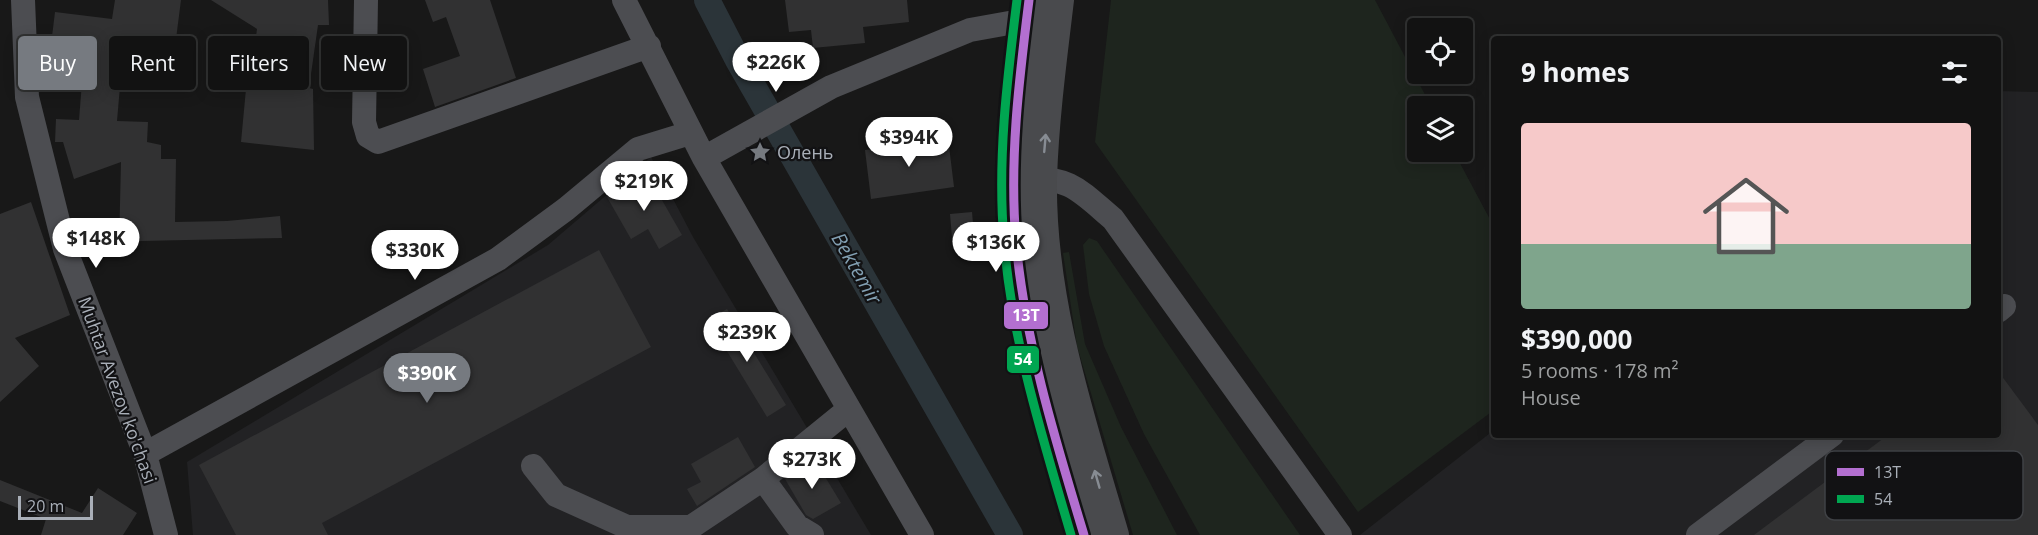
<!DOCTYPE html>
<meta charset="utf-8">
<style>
:root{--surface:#121212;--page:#1f2020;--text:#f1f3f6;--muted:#9c9e9f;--line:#313232;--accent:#767a80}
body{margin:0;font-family:"Open Sans",sans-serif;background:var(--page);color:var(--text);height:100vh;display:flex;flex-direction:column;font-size:22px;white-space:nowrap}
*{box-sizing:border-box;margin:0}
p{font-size:20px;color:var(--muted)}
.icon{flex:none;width:33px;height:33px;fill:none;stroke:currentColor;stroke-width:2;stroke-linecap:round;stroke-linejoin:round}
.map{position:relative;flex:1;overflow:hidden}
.sheet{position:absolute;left:1491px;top:36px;width:510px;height:402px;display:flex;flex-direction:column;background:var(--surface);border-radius:6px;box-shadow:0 3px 15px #0003,0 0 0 2px var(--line)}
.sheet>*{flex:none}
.guide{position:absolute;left:18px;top:36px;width:570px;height:54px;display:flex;gap:12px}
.fabs{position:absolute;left:1407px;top:18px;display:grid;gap:12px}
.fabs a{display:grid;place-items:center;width:66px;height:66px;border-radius:6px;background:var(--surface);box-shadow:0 3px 15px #0003,0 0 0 2px var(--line);font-size:30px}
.scale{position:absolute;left:18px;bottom:15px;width:75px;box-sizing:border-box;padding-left:6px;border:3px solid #a9afb8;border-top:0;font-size:16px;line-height:21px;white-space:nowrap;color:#a9afb8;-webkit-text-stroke:4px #121214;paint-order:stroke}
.price{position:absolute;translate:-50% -51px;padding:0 14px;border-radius:21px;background:#fff;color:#222;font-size:20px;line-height:39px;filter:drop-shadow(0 2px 3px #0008)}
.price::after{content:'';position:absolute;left:50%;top:36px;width:18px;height:14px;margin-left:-9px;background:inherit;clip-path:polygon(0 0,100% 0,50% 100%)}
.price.active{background:var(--accent);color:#fff}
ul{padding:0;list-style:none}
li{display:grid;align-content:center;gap:12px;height:318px;padding:0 30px}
li span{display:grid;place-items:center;height:186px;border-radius:6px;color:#555}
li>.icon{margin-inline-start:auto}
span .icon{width:108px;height:108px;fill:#fffc;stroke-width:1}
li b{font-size:26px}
h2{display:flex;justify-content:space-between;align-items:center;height:72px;padding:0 30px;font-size:26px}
.chip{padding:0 21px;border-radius:6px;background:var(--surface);box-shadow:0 3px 15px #0003,0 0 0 2px var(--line);font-size:21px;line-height:54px}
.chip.active{background:var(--accent);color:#fff}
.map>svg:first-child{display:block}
.built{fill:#222224}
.green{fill:#1e251e}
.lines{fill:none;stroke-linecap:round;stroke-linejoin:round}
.canal{stroke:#2b3439;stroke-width:26}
.building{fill:#313132}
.minor{stroke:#4c4d51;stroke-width:24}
.major{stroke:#494a4d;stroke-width:30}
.bus-1-casing{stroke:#121214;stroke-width:14}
.bus-2-casing{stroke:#121214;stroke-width:14}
.bus-1{stroke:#b36fd0;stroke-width:9}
.bus-2{stroke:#00a651;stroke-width:9}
.oneway{stroke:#878c93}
.labels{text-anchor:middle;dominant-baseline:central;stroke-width:4.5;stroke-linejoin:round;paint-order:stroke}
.poi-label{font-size:18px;fill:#a9afb8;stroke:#121214;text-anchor:start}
.street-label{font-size:18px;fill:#a9afb8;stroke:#121214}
.water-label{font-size:20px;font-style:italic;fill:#829fb2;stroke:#121214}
.key{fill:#121214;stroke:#3f4145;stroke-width:1.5}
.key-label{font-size:16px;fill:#a9afb8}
.line-badge{stroke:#121214;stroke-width:2}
.badge-label{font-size:16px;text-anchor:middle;font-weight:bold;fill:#fff}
</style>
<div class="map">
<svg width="2038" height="535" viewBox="0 0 2038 535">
<rect width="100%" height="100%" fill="#181818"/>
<path class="built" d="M1998,91L2038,92V535H1360L1494,430V435H1998Z
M651,157L693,237L871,535H193L187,462L548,245Z"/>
<path class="green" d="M1111,0H1375L1431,106H1418V152H1454L1494,227V410L1358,512L1095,142Z
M1089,238L1097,241L1300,535H1200L1144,434L1104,346L1089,294L1083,245Z
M1069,252L1085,344L1121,427L1177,535H1133L1077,346L1063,253Z"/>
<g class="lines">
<path class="canal" d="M707,0L738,60L1010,535"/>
</g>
<path class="building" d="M115,0H181L172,70L122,63L117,121L148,122L147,142L161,145V159H176L175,222L227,221L280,216L282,238L141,241L119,246L121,162L74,179L63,142H55L56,119L79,120L84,57L50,53L55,12L112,19Z
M211,0H328L329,25H318L309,88L313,89L314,150L241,142L246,89H249L257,29Z
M425,0H490L516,78L435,107L423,69L460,56L446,17L433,22Z
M785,0H907L909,22L863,27L865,43L813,48L811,30L789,32Z
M948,138L954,187L871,199L865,150Z
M647,174L682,235L659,249L648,229L631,239L607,197Z
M31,202L70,315L15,338L39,366L0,402V214Z
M972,212L975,248L953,249L950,214Z
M599,250L651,347L322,523L328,535H236L199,465Z
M727,309L786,405L767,417L708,320Z
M1998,371L2038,425V535H1754L1888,435H1998Z
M738,437L755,467L697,506L687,489L701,482L691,464Z
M813,457L841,503L813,519L806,515L785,479Z
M0,480L82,513L98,488L137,513L123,535H41L46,519L0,501Z"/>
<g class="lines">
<path class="minor" d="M23,0L27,97L65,249L145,454L166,535
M366,0L364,122L368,136L378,142L649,46
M624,0L704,158L922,535
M704,158L831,87L970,30L1026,20H1042
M1025,178C1071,177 1080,191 1113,219L1340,535
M1998,311L2004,306
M145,454L498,259L566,209L638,149L690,133
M533,466L556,495L627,527H691L763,479L849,409
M763,479L797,526L812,535
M1698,535L1832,435"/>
<path class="major" d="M1029,0C1019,74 1009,168 1016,242C1025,343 1055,438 1084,535
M1059,0C1052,58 1044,119 1042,178C1040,300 1080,419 1114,535"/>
<defs>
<path id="bus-1" d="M1029,0C1019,80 1009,161 1016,242C1025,342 1055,439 1084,535"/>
<path id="bus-2" d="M1017,0C1007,80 997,161 1004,241C1012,342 1043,439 1071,535"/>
</defs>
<use href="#bus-1" class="bus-1-casing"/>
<use href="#bus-2" class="bus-2-casing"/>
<use href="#bus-1" class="bus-1"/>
<use href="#bus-2" class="bus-2"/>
</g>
<defs><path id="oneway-shaft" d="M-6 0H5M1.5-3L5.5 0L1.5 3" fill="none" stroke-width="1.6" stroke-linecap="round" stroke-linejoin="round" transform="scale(1.5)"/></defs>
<g class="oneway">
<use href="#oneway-shaft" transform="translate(1045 143) rotate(-85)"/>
<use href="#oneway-shaft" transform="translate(1097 479) rotate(-106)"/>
</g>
<defs>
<symbol id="sight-bare" viewBox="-9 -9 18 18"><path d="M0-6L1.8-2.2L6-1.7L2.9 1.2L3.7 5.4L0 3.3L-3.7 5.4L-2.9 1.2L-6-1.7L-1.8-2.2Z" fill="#767a80" stroke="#121214" stroke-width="2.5" paint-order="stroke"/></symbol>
</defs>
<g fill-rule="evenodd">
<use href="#sight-bare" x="745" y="137" width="30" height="30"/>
</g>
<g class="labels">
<g class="poi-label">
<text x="777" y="152">Олень</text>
</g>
<g class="street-label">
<text transform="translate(118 390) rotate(70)">Muhtar Avezov ko'chasi</text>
</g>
<g class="water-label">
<text transform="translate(857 268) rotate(60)">Bektemir</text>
</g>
</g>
<rect x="1825" y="451" width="198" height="69" rx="9" class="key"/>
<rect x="1837" y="468" width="27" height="8" fill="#b36fd0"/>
<rect x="1837" y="495" width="27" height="8" fill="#00a651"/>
<g class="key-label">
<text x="1874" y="478">13Т</text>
<text x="1874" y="505">54</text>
</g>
<g class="line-badge">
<rect x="1003" y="301" width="46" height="29" rx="6" fill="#b36fd0"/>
<rect x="1006" y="345" width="34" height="29" rx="6" fill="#00a651"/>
</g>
<g class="badge-label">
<text x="1026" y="321">13Т</text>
<text x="1023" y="365">54</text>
</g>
</svg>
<div class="fabs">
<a><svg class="icon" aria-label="locate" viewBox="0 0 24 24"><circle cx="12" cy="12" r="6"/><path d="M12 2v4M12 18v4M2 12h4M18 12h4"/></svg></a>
<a><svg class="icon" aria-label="layers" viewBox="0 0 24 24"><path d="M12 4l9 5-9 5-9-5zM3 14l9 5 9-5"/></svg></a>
</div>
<div class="scale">20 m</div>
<b class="price" style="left:776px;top:93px">$226K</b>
<b class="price" style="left:909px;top:168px">$394K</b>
<b class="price" style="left:644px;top:212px">$219K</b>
<b class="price" style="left:96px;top:269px">$148K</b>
<b class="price" style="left:996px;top:273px">$136K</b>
<b class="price" style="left:415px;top:281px">$330K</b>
<b class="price" style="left:747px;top:363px">$239K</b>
<b class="price active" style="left:427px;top:404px">$390K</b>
<b class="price" style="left:812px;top:490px">$273K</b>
<div class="guide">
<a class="chip active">Buy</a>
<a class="chip">Rent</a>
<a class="chip">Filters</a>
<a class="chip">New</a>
</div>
<section class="sheet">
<h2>9 homes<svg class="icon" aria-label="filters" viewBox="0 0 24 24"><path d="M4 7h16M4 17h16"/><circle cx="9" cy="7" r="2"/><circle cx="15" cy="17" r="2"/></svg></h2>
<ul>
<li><span style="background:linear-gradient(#f6c9c9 65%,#7fa58c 0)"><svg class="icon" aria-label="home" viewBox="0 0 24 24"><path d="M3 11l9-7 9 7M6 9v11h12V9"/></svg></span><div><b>$390,000</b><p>5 rooms · 178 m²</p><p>House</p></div></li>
</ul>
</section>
</div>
